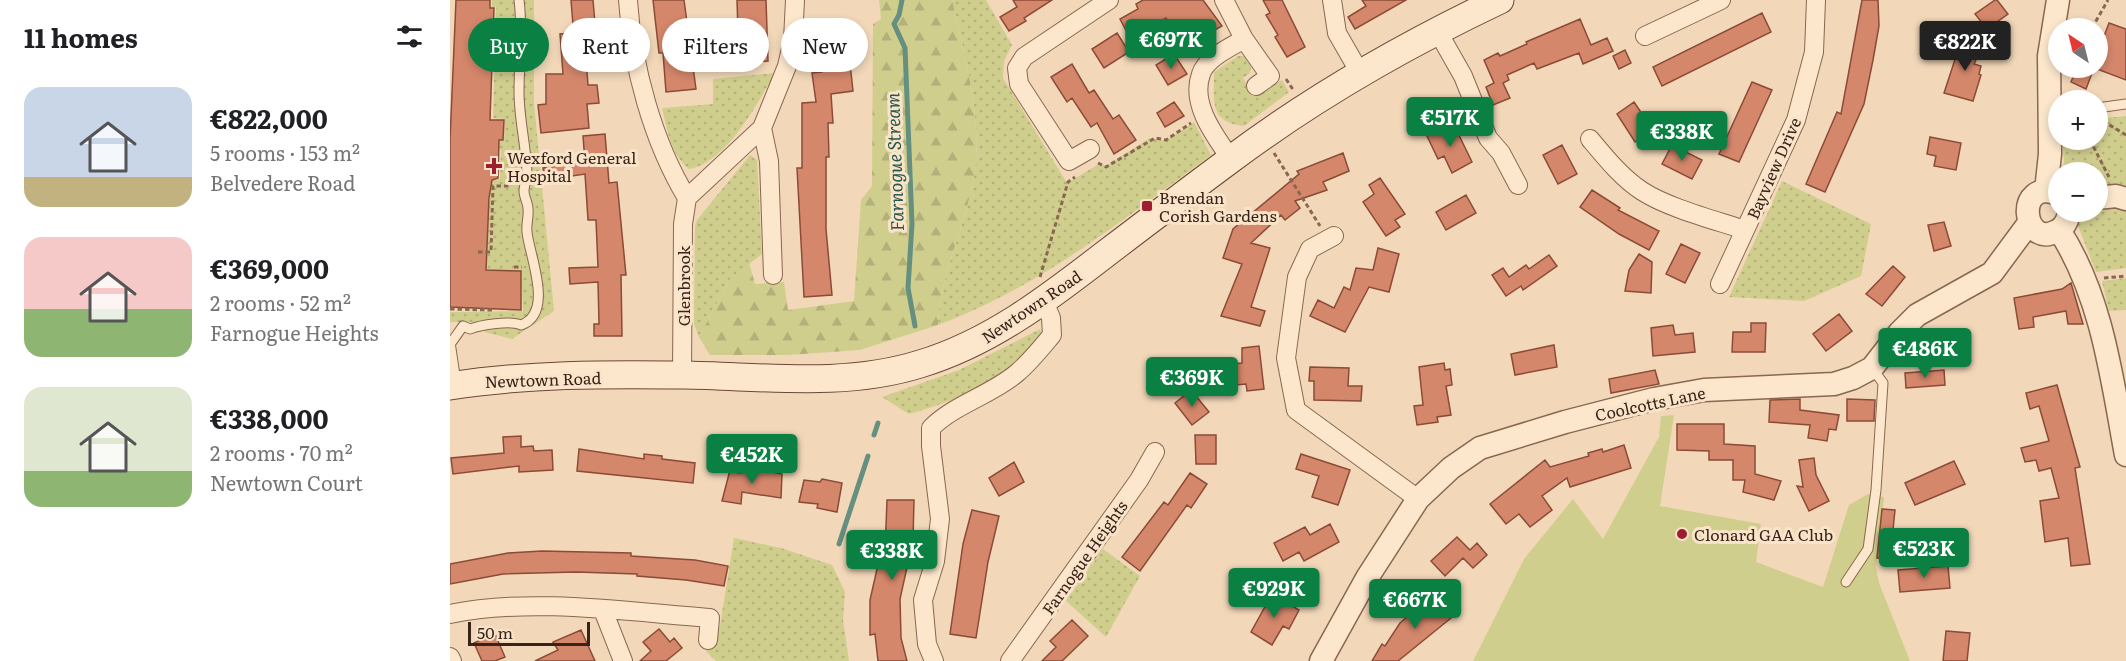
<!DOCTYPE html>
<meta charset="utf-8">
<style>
:root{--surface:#fff;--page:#f6f6f6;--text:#202124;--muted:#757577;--accent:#0b8043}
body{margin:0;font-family:Literata,serif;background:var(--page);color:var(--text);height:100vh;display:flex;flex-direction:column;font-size:22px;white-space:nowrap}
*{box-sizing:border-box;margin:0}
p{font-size:20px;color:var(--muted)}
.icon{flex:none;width:33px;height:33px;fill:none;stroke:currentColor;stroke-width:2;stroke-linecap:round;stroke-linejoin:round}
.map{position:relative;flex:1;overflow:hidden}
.side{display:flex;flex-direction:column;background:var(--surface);width:450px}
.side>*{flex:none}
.guide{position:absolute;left:18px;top:18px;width:570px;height:54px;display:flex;gap:12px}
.needle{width:39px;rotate:325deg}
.tools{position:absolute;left:1598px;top:18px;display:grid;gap:12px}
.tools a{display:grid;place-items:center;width:60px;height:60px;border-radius:50%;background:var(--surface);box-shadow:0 3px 9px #0003;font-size:30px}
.scale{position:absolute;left:18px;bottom:15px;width:122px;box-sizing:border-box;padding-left:6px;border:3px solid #372319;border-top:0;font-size:16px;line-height:21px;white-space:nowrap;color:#372319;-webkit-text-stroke:4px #f9e4c9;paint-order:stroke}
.price{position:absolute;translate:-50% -51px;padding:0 14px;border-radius:6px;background:var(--accent);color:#fff;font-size:20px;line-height:39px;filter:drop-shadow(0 2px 3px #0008)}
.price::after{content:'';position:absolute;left:50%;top:36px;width:18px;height:14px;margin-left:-9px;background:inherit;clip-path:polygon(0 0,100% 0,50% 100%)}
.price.current{background:#222;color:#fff}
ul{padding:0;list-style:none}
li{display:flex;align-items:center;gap:18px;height:150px;padding:0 24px}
li span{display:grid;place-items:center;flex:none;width:168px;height:120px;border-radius:18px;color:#555}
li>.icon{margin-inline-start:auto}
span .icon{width:72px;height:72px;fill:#fffc;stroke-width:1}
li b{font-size:26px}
h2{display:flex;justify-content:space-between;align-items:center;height:72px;padding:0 24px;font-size:26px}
.pill{padding:0 21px;border-radius:27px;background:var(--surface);box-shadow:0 3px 9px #0003;font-size:21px;line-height:54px}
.pill.current{background:var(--accent);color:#fff}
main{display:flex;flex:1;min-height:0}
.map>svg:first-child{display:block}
.grass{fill:url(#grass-dots)}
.forest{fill:url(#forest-firs)}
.park{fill:#d0ce8d}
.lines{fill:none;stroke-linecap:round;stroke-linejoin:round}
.stream{stroke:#658f7f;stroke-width:5}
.building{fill:#d4876b;stroke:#8b4b36;stroke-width:1.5}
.service-casing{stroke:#896752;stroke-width:11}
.minor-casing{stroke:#896752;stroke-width:20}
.tertiary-casing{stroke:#896752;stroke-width:25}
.secondary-casing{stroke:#6b4836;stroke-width:29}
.path{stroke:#896752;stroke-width:3;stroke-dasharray:4.5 3;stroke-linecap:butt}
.service{stroke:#fce7cc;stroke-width:9}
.minor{stroke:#fce7cc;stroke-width:18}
.tertiary{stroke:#fce7cc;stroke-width:22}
.secondary{stroke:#fce7cc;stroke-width:27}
.poi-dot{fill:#9e1d31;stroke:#f9e4c9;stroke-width:2}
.labels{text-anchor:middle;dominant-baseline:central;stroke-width:6;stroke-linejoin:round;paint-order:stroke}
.poi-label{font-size:16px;fill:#372319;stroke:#f9e4c9;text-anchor:start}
.street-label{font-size:16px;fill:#372319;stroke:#f9e4c9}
.water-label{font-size:18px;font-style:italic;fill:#26584d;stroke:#f9e4c9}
</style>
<main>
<section class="side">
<h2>11 homes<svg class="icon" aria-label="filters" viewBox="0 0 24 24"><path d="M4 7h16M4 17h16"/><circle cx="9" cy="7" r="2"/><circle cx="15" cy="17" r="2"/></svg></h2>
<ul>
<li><span style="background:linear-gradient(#c9d6e8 75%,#c2b280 0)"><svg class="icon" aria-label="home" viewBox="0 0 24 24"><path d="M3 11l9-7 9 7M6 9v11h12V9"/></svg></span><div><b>€822,000</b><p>5 rooms · 153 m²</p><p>Belvedere Road</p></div></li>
<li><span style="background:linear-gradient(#f6c9c9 60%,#8fb573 0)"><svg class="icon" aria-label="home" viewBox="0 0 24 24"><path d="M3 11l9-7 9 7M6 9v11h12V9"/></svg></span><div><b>€369,000</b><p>2 rooms · 52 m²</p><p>Farnogue Heights</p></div></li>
<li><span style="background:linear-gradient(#dfe7d0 70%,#8fb573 0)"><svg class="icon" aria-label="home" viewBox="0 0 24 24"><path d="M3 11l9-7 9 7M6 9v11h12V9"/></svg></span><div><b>€338,000</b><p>2 rooms · 70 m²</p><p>Newtown Court</p></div></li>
</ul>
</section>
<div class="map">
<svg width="1676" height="661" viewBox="0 0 1676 661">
<defs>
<pattern id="grass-dots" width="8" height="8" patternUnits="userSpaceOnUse" patternTransform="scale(1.5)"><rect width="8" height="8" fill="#d0ce8d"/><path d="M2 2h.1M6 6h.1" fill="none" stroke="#b3b179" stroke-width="1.8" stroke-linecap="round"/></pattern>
<pattern id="forest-firs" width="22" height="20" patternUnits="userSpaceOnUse" patternTransform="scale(1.5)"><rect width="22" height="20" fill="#d0ce8d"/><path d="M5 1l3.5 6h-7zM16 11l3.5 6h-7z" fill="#b3b179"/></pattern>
</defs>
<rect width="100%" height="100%" fill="#f2d8b9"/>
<path class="grass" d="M42,0H84V103L104,311L62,339L34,332L42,322H0V312L73,311L71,271L28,270L37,248L38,203L16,197L40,198L41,178L50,179L51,149L39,148L40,141H54L55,119L43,118L46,7H42Z
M502,0H536L562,45L554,61L553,78L617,183L649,164L656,166L700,138L715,141L744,122L761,155C674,219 590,287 488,325C490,268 522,216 526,159C530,110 513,48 502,0Z
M788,56H794L801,67L800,73L793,78L804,96L832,80L839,92L794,126C759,122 764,102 764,72Z
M325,73C307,104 277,162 239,169C220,153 218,132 212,108L263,104V79Z
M1676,116V186L1647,184V172H1615L1612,140H1647V119Z
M300,155L307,160L312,254L280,279L249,337L244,324L245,226L247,220Z
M1332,181L1421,224L1411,276L1354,301L1279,297Z
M1657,206L1676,210V268L1646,272L1627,223L1632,213L1647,212V207Z
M1676,278V310L1659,311L1652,281Z
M590,329L592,333C584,343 576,357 565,365C533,391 497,403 459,414L432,397L509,370Z
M284,538L331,548L382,565L395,592L393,620L399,661H266L256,651L270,626Z
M653,549L690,576L656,637L616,601Z"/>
<path class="forest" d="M429,0H502C513,48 530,110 526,159C522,216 490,268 488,325L410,350L338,355H260L249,337L280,279L299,263L305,284L334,282L338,310L404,301L411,200L422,186L423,24L431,19Z"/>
<path class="park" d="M1224,415L1210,506L1311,524L1306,562L1373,587L1399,505L1418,494L1434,497L1426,567L1429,583L1460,661H1023L1074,559L1123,499L1153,539L1209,437L1211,416Z"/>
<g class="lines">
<path class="stream" d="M452,0L449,15L444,24L455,48L462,224L458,288L465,326
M424,435L428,423
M389,544L418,456"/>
</g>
<path class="building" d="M6,0H40V8H44L40,120H54L53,140H49L48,178L42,180L39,198L36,270L71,271V310L0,307V140Z
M121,0H143L145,23L123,25Z
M203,0H234L246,89L216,92L213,53H209Z
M287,0H316L318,61L289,63Z
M563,0H602L574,18L576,21L559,31L550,17L567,7Z
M693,0H753L772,26L752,37L750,33L732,45L716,18L680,38L670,19L688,9L686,4Z
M813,0H832L855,47L837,57L825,37L828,35L816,15L820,13Z
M912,0H956L905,29L898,17L916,6Z
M1412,0H1428L1429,26L1423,60L1414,104L1375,192L1356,184L1387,112L1391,114Z
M1545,0H1547L1558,14L1537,29L1525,14Z
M1312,13L1321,32L1212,86L1203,67Z
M1130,19L1141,45L1157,38L1163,51L1133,64L1129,53L1087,69L1084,63L1057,75L1059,80L1053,83L1060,98L1043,105L1036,87L1044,83L1034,60L1048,53L1050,56L1077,44L1076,42Z
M1659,23L1676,29V80L1647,69V36L1653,39Z
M134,32L138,85H147L149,103L137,104L139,128L91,133L88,105L96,104V74H113L110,34Z
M667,33L679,52L654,68L642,49Z
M397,36L403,91L381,94L383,123H378L379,157H376V229L382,295L354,297L347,168H352V103L366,102L362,73L372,72L369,39Z
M1512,38L1532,48L1524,64L1531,66L1529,74L1531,75L1523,101L1494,93Z
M1175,50L1181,63L1169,69L1163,56Z
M724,54L737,74L718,85L706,65Z
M622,64L639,93L644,90L663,119L669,115L686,140L664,154L647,123L641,127L622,98L617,102L601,77Z
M1627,68H1644L1636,89L1621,82Z
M1302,82L1322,90L1289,162L1269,154Z
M724,102L734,116L715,127L707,113Z
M1184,102L1203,130L1185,142L1167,114Z
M1003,123L1022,162L1002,173L994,156L988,159L977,136Z
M155,134L159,183L167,182L176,275H171L172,336H144V324H149L148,282L120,284L119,268L148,267L146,220H138L135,174L95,180L93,168L135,162L133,136Z
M1480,137L1511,143L1506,170L1484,166L1486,156L1477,154Z
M1112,145L1127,174L1108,184L1093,155Z
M1222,145L1252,160L1242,179L1212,164Z
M893,153L899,171L873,182L877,190L845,201L850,208L835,220L831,215L801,243L820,248L801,307L815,311L810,326L771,316L792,264L773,258L783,229L849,174L847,171Z
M930,178L955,214L945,220L950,227L936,236L913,202L924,194L919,185Z
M1142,190L1170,208L1168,210L1209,231L1199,250L1169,234L1130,207Z
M1016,195L1026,213L996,230L986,212Z
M1494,222L1501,246L1484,251L1478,225Z
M1231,244L1250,253L1235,283L1216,274Z
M928,248L949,254L939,292L919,287L895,332L860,316L868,300L884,308L894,287L900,290L906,268L923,270Z
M1189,254L1202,262L1201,293L1175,291L1179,270Z
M1099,255L1107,266L1073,290L1071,286L1056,296L1042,275L1053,268L1059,277L1076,265L1079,269Z
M1443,266L1455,277L1432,306L1416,294Z
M1621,283L1633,324H1618L1616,311L1583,317L1584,327L1569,329L1564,298L1612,289Z
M1389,314L1402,331L1376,351L1363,334Z
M1301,323H1316L1315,352H1282L1283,332H1301Z
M1223,325L1225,335L1243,333L1245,352L1203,356L1201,328Z
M1104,345L1107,367L1065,375L1061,354Z
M809,346L814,389L797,391L796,384L786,385L783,364L792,363V348Z
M994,363L995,370L1000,369L1002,385L996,386L1001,415L987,417L988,422L967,425L964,406L973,405L969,367Z
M860,367L899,368L898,386H912L911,401L864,400V381H859Z
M1205,370L1209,384L1161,393L1159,379Z
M1494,370L1495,385L1456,388L1455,373Z
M1607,385L1630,467L1625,468L1640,564L1621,566L1618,538L1595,542L1590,501L1609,498L1601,468L1589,471L1586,460L1575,462L1571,448L1599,441L1589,406L1580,409L1576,393Z
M741,390L759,412L742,425L725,403Z
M1350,399V410L1389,415L1386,430L1379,429L1377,441L1358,438L1360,425L1319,422L1320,400Z
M1397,399L1425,400L1424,421H1397Z
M1227,424H1274V444L1305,446V474L1331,481L1324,500L1293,492L1295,480H1283V460H1259V451L1227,450Z
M745,435H766V464H746Z
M71,436V447L83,446L84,451L102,450L103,470L69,472V466L3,474L1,458L54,453L53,437Z
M1174,445L1181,468L1120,487L1117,478L1092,496L1102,510L1080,527L1069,514L1056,524L1040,504L1095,460L1100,467L1139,456L1138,453L1152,449L1153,452Z
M129,449L194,459V454L212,456V459L245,463L243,483L127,471Z
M851,454L900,470L888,505L862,497L869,476L846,469Z
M1364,458L1366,475L1379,501L1359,511L1347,486L1353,487L1349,460Z
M1504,461L1515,484L1465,505L1455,483Z
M564,462L574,482L549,496L539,478Z
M299,467L332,474L331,498L292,492L291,504L272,501L280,470L289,473L297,472Z
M740,473L757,484L741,508L737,505L690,571L672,557L714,502L718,505Z
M372,479L392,483L387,512L367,508L368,504L349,502L354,480L370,482Z
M437,500H464L463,540L450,599L451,638L457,661H428L425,634L420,635V600L431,551L435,552Z
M1432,509L1445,510L1440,559L1427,558Z
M522,510L549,516L538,562L526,638L500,634L513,544Z
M880,524L889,542L854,561L849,552L833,561L824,543L855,527L860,535Z
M1007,537L1020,550L1027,543L1037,555L1023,568L1013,558L995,576L981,561Z
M92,551L181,553V556L245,560L278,566L274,586L236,580L187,576V574L126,572L53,574L0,584V564L58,553Z
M1498,566L1500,588L1450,592L1448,570Z
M822,594L849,610L839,629L833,626L822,645L801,632Z
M991,596L1006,614L948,661H922L932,644L935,646L950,623L970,606L973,610Z
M622,620L638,636L612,661H592L606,647L600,641Z
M209,629L220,642L224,638L232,648L216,661H190L201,651L193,642Z
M131,630L145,661H85L108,650L103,642Z
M1496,631L1520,633L1517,661H1493Z
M45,634L55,657L45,661H32L24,643Z"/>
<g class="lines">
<defs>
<path id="service" d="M1647,108L1676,104
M0,342L6,382
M1,343L13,326L20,329C30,325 61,320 71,325C105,313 79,255 77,232C76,224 79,216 78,209C78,203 74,197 74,191C74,185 77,179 77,173C76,145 69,119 69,92C69,61 73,30 69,0
M1396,582L1418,549L1426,490L1433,383L1422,368"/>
<path id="minor" d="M178,0C182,66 203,142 237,198L233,224L232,375
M774,0L794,39C781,47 756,58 751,74C740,104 765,136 781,159
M882,0L887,33L910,73
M988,32L1013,76L1038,138L1051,153L1068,185
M1195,36L1271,0
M794,39L820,76L806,86
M312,128L319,161L323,275
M1140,139C1155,157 1172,178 1192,191C1218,208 1265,220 1295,230
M640,149L619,161L569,84L567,68L574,57L659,0
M237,198L312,128L337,66L343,40L345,0
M884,236L860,249L847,277L836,358L846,410L968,499
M1270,284L1346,120L1364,52L1366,0
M153,610L173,661
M0,614C80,597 179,612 260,618L258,640
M0,657L2,661
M484,661L477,644L473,600L485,561L490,519L481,446V428C505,404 541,395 567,373C580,362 591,348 602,335L601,318L594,301
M560,661L689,480L705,452"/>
<path id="tertiary" d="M1596,191L1600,154L1599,56L1608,0
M1608,194C1564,177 1572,250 1607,231C1615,227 1618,220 1619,212
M1647,198L1666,196L1676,199
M1609,230C1652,296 1662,379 1676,455
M871,661L917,578L968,499L1001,468L1030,448L1115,422L1204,399L1254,390L1384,384L1403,378L1422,368L1450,332L1467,315L1542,273L1579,223"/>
<path id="secondary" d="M0,386C76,374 156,374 233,375C312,376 393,388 470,364C540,343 597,299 654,255C696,223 738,191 780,160C864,97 955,45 1050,0"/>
</defs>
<use href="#service" class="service-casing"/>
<use href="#minor" class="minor-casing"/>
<use href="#tertiary" class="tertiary-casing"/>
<use href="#secondary" class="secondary-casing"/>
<path class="path" d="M1642,28L1658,0
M836,79L844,91
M1653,121L1676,135
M1640,140L1659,177
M824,153L870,226
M648,163L656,167L705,138L716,140L741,123
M61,181L62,158
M28,252H41L43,186H61
M64,267H72
M590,277L618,182L625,177
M1654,278L1676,276
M0,309L42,310"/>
<use href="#service" class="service"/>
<use href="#minor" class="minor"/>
<use href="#tertiary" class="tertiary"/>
<use href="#secondary" class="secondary"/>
</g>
<g class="poi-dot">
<path d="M41 157h6v6h6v6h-6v6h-6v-6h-6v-6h6z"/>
<rect x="691" y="200" width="12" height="12" rx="3"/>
<circle cx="1232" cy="534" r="6"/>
</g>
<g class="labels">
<g class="poi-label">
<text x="57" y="157">Wexford General<tspan x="57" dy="18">Hospital</tspan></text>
<text x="709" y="197">Brendan<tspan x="709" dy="18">Corish Gardens</tspan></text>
<text x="1244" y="534">Clonard GAA Club</text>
</g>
<g class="street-label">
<text transform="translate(1323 168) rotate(-66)">Bayview Drive</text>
<text transform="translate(233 286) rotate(-90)">Glenbrook</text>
<text transform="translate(581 306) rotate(-34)">Newtown Road</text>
<text transform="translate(93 379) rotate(-2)">Newtown Road</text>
<text transform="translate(1200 403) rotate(-12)">Coolcotts Lane</text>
<text transform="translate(634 557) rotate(-55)">Farnogue Heights</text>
</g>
<g class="water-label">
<text transform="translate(444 162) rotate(-92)">Farnogue Stream</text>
</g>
</g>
</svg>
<div class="tools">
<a><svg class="needle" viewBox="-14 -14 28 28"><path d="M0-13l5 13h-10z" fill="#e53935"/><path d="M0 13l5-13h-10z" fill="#757577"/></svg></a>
<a>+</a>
<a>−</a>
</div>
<div class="scale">50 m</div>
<b class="price" style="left:721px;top:70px">€697K</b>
<b class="price current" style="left:1515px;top:72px">€822K</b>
<b class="price" style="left:1000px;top:148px">€517K</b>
<b class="price" style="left:1232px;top:162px">€338K</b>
<b class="price" style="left:1475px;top:379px">€486K</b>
<b class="price" style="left:742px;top:408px">€369K</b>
<b class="price" style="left:302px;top:485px">€452K</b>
<b class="price" style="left:1474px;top:579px">€523K</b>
<b class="price" style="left:442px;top:581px">€338K</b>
<b class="price" style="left:824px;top:619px">€929K</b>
<b class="price" style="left:965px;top:630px">€667K</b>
<div class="guide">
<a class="pill current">Buy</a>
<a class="pill">Rent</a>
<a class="pill">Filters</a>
<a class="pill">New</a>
</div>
</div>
</main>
